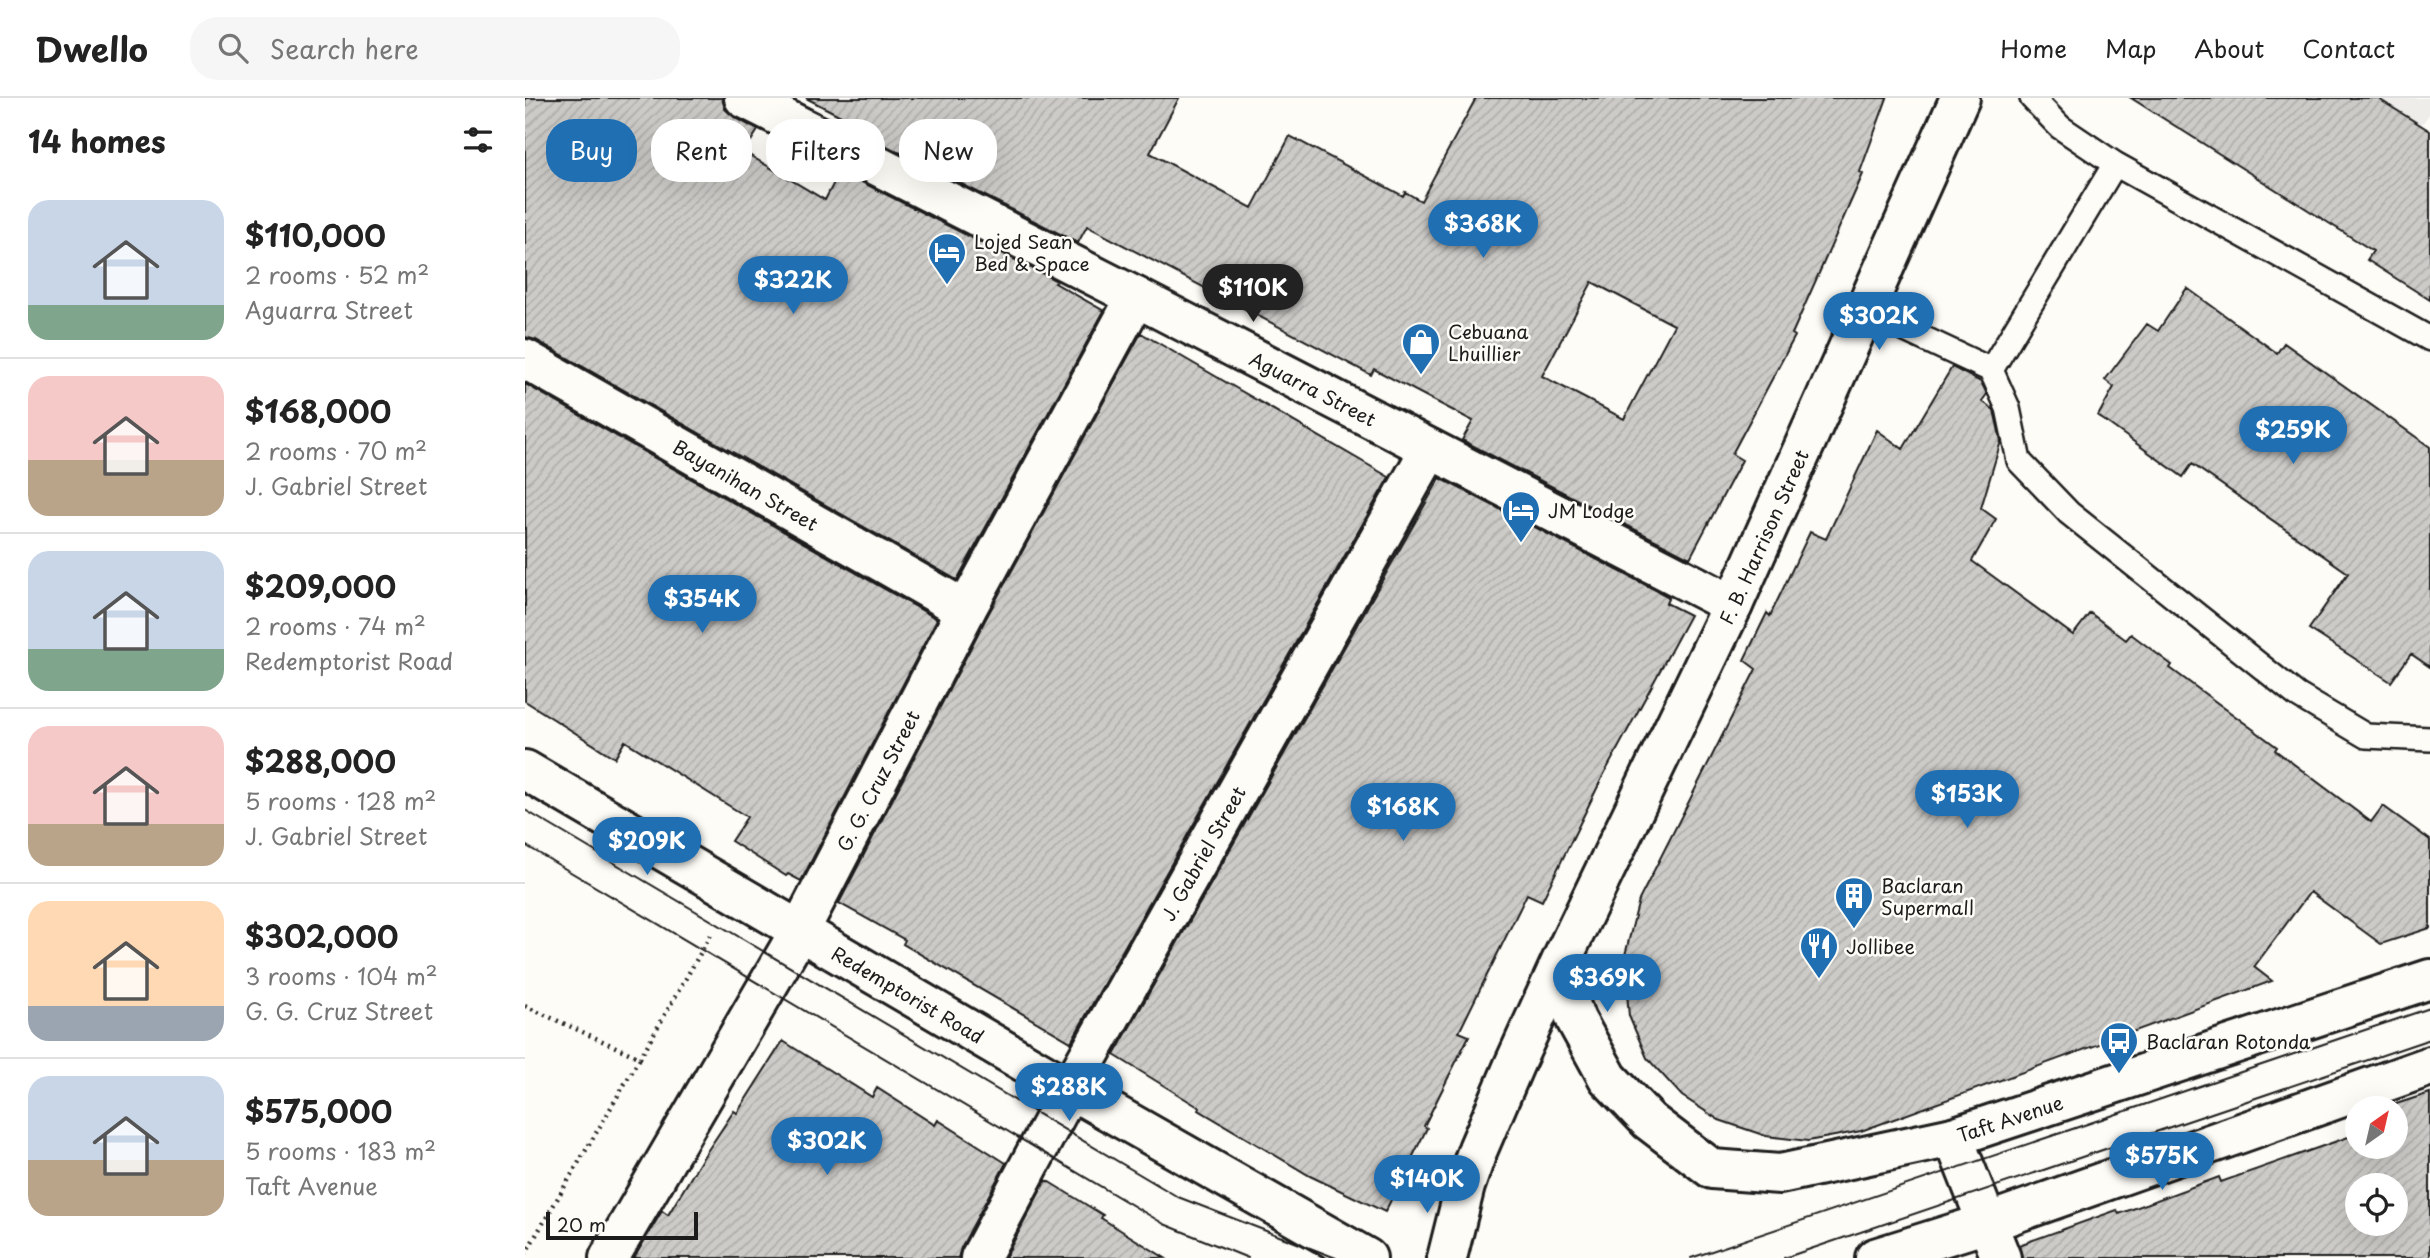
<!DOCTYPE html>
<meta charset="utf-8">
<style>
:root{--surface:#fff;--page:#f6f6f6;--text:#222;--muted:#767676;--line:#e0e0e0;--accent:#1f6fb2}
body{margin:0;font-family:"Playpen Sans",sans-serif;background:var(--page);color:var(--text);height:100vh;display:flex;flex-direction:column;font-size:26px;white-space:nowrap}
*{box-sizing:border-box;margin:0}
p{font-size:23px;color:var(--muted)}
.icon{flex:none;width:38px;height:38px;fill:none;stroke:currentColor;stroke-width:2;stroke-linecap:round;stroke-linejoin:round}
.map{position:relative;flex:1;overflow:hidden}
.details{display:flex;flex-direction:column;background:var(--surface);width:525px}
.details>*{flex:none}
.hud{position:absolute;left:21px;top:21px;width:665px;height:63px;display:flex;gap:14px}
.needle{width:46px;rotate:34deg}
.tools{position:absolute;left:1820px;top:998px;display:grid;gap:14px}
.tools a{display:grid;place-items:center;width:63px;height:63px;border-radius:50%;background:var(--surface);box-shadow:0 7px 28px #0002;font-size:35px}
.scale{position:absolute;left:21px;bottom:18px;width:152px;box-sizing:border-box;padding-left:7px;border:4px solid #1c1c1c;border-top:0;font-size:19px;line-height:24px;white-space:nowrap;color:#1c1c1c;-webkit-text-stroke:5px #fdfcf7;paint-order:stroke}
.price{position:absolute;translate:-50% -60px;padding:0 16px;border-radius:24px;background:var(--accent);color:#fff;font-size:23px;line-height:46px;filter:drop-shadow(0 2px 4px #0008)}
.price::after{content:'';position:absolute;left:50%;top:42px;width:21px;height:16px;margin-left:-10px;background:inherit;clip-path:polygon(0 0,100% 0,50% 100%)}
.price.current{background:#222;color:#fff}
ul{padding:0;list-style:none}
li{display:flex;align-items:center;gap:21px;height:175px;padding:0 28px}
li+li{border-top:2px solid var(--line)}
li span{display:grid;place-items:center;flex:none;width:196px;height:140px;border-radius:21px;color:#555}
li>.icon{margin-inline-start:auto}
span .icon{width:84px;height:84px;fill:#fffc;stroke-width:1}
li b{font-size:30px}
h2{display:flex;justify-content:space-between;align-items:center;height:84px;padding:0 28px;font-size:30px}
.chip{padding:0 24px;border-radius:28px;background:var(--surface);box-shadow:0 7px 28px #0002;font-size:24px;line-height:63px}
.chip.current{background:var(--accent);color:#fff}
header{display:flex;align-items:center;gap:42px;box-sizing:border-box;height:98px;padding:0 35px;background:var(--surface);border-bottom:2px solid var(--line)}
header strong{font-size:33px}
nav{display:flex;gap:38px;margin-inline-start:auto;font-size:24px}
.search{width:490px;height:63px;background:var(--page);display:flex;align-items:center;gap:18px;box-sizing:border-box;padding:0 24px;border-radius:28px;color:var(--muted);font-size:26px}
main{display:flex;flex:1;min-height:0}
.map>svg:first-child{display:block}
.built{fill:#eeede9}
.building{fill:url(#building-hatch);stroke:#1c1c1c;stroke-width:2;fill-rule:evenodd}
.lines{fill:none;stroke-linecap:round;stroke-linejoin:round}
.lane-casing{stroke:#1c1c1c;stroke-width:28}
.street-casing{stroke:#1c1c1c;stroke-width:44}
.secondary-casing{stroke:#1c1c1c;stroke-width:44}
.path{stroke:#1c1c1c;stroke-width:4.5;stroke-dasharray:2 5;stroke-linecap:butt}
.lane{stroke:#fdfcf7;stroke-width:23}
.street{stroke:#fdfcf7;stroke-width:38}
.secondary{stroke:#fdfcf7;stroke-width:38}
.tram{stroke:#1c1c1c;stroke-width:2}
.labels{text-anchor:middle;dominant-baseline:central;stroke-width:5;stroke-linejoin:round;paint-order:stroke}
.poi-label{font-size:19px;fill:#1c1c1c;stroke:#fdfcf7;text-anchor:start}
.street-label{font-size:19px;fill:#1c1c1c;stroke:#fdfcf7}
</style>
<header>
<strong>Dwello</strong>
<div class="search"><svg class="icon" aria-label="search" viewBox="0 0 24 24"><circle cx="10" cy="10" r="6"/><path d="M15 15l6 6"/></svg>Search here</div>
<nav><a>Home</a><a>Map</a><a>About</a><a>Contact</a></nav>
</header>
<main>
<section class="details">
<h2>14 homes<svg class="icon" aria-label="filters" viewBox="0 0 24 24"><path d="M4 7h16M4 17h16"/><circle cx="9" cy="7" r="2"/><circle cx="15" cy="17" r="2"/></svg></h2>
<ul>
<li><span style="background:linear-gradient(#c9d6e8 75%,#7fa58c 0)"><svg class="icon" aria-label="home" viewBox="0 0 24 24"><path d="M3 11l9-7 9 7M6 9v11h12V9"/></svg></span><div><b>$110,000</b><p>2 rooms · 52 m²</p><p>Aguarra Street</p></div></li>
<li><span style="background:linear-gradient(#f6c9c9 60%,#b9a48a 0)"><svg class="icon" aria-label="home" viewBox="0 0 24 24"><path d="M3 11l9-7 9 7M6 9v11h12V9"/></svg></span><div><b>$168,000</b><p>2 rooms · 70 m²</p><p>J. Gabriel Street</p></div></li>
<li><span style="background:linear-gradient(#c9d6e8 70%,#7fa58c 0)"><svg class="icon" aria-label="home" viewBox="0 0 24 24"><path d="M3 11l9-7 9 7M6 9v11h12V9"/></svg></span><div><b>$209,000</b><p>2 rooms · 74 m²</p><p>Redemptorist Road</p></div></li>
<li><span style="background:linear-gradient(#f6c9c9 70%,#b9a48a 0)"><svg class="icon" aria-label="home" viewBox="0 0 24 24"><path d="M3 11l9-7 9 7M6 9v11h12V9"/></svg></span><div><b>$288,000</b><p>5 rooms · 128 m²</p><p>J. Gabriel Street</p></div></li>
<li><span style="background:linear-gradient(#ffd9b3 75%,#9aa5b1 0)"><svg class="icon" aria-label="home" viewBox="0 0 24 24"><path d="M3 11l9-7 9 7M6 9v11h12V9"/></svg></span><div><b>$302,000</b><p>3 rooms · 104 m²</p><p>G. G. Cruz Street</p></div></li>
<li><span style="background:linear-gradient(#c9d6e8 60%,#b9a48a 0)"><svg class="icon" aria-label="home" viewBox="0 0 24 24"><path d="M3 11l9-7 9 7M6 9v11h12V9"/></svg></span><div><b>$575,000</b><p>5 rooms · 183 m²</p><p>Taft Avenue</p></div></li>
</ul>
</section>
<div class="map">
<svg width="1905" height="1160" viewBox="0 0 1905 1160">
<defs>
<pattern id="building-hatch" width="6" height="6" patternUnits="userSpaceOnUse" patternTransform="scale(1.75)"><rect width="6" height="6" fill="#cccbc8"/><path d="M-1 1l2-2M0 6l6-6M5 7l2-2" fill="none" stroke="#afaeab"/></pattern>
</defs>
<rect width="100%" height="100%" fill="#fdfcf7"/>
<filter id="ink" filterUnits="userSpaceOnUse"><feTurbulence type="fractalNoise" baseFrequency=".0143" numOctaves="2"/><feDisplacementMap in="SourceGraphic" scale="14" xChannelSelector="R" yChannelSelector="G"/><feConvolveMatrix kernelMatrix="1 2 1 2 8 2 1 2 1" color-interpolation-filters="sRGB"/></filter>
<g filter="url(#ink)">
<path class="built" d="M1828,0H1905V15L1886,41Z"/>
<path class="building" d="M0,0H197L200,11L209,19L233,32L219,54L300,102L315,73L532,183L530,185L579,213L432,482L11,242L0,239Z
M281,0H654L625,55L727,110L765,38L878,98L880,94L896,103L951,0H1362L1335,74L1338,76L1267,236L1270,238L1207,356L1217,362L1165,460L937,342L948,323L849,271L846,277L562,128L553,145L336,35L339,30ZM1067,184L1149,227L1099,321L1017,278Z
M1606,0H1852L1905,33V202L1842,162L1848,153Z
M1662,190L1752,255L1759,245L1905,349V569L1886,556L1866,584L1784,531L1823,475L1667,366L1658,379L1573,318L1589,289L1580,282L1622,226L1633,233Z
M616,235L864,379L546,944L378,846L380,842L314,805L460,522Z
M1427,269L1456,284L1462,296L1457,303L1469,312L1476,343L1456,410L1471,421L1447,463L1548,537L1565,515L1601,542L1606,536L1647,567L1645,570L1752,649L1750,652L1846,724L1858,708L1905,742V830L1856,846L1785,794L1729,869L1747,883L1336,1033L1283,1043L1241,1038L1194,1022L1157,998L1122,960L1104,918L1099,861L1114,802L1231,571L1219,562L1242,515L1245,518L1285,434L1301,441L1352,332L1378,351Z
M0,286L412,521L276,783L263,776L261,778L206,743L222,719L100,643L90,660L0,603Z
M915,380L1144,499L1141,505L1165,517L1078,678L1017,803L1002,796L934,934L944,938L899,1028L902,1030L860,1114L785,1078L674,1012L675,1010L589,957Z
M258,943L347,999L352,990L410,1027L413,1022L481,1065L436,1150L433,1160H109L137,1113L143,1117L177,1061L209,1013L212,1015Z
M1905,995V1160H1497L1494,1147L1592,1112L1594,1116L1694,1079L1696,1084L1832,1036V1048H1871V1010L1862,1009ZM1832,1087H1871V1125H1832Z
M521,1082L578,1117L576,1120L640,1160H480Z"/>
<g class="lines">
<defs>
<path id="lane" d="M1507,0L1535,29L1590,66L1905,241
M1340,213L1466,272L1483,310L1494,363L1544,415L1772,597L1841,638L1905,641
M1466,272L1590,66"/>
<g id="street">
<path id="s1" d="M219,0L611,199L1208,507"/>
<path id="s2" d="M0,261L441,512"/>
<path id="s3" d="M0,672L545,991L842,1160"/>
<path d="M1428,1039L1476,1160"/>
<path id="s4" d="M84,1160L274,834L441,512L611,199"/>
<path id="s5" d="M455,1160L545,991L905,351"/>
</g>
<g id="secondary">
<path id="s6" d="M1033,873L1051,922L1083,980L1124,1023L1187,1071L1255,1076L1428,1039L1905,881"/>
<path id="s7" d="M922,1160L940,1088L953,1051L989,967L1039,857L1208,507L1435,0"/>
<path d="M1350,1160L1462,1125L1905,968"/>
</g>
</defs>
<use href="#lane" class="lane-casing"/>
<use href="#street" class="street-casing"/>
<use href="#secondary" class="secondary-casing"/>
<path class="path" d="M0,908L115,960L188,833
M0,1156L115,960"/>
<use href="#lane" class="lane"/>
<use href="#street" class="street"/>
<use href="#secondary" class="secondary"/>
<path class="tram" d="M0,712L653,1099L811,1160
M0,747L639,1126L723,1160
M1166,1160L1905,910
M1259,1160L1905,941"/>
</g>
</g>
<defs>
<symbol id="hotel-pin" viewBox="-11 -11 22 30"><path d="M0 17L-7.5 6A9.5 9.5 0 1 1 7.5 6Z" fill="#1f6fb2" stroke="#fdfcf7"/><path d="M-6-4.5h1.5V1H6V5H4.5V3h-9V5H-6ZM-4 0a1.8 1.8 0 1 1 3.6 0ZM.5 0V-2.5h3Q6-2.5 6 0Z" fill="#fff"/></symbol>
<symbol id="shop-pin" viewBox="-11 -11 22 30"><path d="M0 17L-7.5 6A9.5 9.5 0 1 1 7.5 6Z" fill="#1f6fb2" stroke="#fdfcf7"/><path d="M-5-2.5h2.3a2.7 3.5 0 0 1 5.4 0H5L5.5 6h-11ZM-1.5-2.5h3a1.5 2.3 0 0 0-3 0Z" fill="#fff"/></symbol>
<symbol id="building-pin" viewBox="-11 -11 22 30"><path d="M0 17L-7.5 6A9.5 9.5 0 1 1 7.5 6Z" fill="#1f6fb2" stroke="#fdfcf7"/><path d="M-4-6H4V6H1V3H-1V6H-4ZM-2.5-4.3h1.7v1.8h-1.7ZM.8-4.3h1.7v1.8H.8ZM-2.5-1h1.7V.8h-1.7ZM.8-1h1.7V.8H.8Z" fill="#fff"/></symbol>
<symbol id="restaurant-pin" viewBox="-11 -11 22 30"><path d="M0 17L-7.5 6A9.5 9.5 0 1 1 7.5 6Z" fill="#1f6fb2" stroke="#fdfcf7"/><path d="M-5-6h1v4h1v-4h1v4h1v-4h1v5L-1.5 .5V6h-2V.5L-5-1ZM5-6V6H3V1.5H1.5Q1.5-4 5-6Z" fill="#fff"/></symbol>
<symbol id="bus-pin" viewBox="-11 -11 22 30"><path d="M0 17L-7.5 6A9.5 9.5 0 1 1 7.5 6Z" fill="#1f6fb2" stroke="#fdfcf7"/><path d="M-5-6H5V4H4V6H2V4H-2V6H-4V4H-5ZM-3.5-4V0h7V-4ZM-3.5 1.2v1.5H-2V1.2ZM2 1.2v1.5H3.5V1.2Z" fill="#fff"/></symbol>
</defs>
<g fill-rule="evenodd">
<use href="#hotel-pin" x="400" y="132" width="44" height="60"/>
<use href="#shop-pin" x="874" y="222" width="44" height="60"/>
<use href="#hotel-pin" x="974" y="390" width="44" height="60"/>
<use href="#building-pin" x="1307" y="776" width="44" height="60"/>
<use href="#restaurant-pin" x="1272" y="826" width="44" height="60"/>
<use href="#bus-pin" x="1572" y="921" width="44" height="60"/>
</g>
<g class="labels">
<g class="poi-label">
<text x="449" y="143">Lojed Sean<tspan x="449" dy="22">Bed &amp; Space</tspan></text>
<text x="923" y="233">Cebuana<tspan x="923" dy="22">Lhuillier</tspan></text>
<text x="1023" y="412">JM Lodge</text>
<text x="1356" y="787">Baclaran<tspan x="1356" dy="22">Supermall</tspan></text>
<text x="1321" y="848">Jollibee</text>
<text x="1621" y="943">Baclaran Rotonda</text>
</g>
<g class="street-label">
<text stroke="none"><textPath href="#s1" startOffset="639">Aguarra Street</textPath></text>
<text stroke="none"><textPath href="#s2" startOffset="254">Bayanihan Street</textPath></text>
<text stroke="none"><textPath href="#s7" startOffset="789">F. B. Harrison Street</textPath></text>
<text stroke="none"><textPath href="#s4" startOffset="548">G. G. Cruz Street</textPath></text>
<text stroke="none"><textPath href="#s5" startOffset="462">J. Gabriel Street</textPath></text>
<text stroke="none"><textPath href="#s3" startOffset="444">Redemptorist Road</textPath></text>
<text stroke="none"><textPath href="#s6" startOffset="562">Taft Avenue</textPath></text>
</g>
</g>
</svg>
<div class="tools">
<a><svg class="needle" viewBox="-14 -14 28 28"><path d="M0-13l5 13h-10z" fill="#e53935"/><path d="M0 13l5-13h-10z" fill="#767676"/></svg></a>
<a><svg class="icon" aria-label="locate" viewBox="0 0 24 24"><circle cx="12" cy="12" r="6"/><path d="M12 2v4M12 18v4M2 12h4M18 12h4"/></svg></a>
</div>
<div class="scale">20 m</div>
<b class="price" style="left:958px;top:162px">$368K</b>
<b class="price" style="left:268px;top:218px">$322K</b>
<b class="price current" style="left:728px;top:226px">$110K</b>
<b class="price" style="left:1354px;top:254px">$302K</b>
<b class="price" style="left:1768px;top:368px">$259K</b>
<b class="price" style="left:177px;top:537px">$354K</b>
<b class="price" style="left:1442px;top:732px">$153K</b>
<b class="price" style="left:878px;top:745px">$168K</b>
<b class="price" style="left:122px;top:779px">$209K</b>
<b class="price" style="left:1082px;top:916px">$369K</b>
<b class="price" style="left:544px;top:1025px">$288K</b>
<b class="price" style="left:302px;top:1079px">$302K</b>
<b class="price" style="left:1637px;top:1094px">$575K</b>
<b class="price" style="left:902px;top:1117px">$140K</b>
<div class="hud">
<a class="chip current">Buy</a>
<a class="chip">Rent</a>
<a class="chip">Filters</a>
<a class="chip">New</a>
</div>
</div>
</main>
